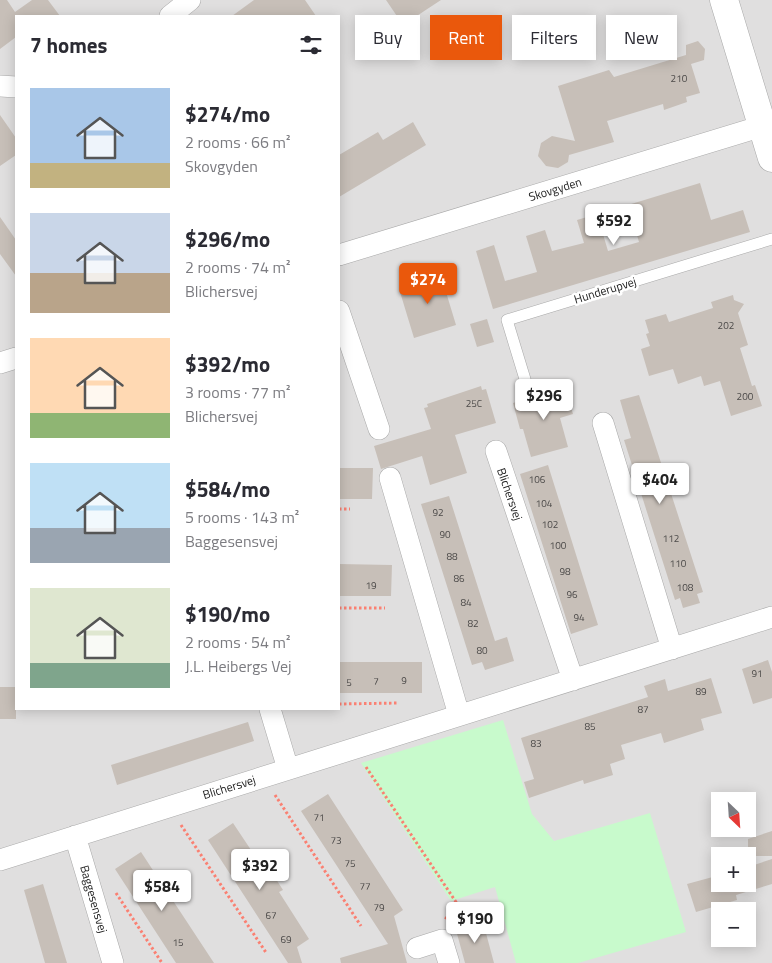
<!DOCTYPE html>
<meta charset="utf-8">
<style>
:root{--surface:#fff;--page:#f2f2f3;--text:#2b2b33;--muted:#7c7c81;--accent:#ea580c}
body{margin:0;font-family:"Titillium Web",sans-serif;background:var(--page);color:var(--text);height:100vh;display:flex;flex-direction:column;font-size:19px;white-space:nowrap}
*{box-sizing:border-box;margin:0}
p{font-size:16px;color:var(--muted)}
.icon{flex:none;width:28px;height:28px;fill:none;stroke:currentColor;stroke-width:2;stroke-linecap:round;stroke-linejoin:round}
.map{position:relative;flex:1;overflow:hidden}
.details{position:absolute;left:15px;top:15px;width:325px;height:695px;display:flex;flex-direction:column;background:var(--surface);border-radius:0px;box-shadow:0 2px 12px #0003}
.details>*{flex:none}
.guide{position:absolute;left:355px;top:15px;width:341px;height:45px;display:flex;gap:10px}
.needle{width:32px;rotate:155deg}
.fabs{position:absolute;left:711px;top:792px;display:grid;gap:10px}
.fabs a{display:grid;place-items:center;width:45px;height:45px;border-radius:0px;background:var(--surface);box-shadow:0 2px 12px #0003;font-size:25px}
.price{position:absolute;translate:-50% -42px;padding:0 11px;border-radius:5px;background:#fff;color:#222;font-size:16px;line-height:32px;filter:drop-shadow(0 1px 2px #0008)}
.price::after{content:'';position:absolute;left:50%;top:30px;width:15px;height:11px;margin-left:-8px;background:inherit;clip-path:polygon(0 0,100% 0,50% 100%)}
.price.on{background:var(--accent);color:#fff}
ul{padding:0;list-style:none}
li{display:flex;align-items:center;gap:15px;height:125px;padding:0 15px}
li span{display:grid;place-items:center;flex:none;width:140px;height:100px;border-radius:0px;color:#555}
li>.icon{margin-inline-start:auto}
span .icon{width:60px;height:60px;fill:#fffc;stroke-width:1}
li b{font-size:21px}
h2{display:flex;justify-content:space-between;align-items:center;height:60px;padding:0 15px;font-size:21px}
.pill{padding:0 18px;border-radius:0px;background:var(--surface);box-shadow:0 2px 12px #0003;font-size:18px;line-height:45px}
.pill.on{background:var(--accent);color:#fff}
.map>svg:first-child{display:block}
.residential{fill:#e0dfdf;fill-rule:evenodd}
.park{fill:#c8facc}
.building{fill:#c7bfb8}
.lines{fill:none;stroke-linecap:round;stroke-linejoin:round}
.service-casing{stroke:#a9a9a9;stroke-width:12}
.minor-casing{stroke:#a9a9a9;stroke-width:22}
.tertiary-casing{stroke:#a9a9a9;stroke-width:29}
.path{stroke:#fa8072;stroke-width:3;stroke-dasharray:2.5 2.5;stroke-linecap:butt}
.service{stroke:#fff;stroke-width:11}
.minor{stroke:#fff;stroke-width:21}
.tertiary{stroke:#fff;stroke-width:28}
.labels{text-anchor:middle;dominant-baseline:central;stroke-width:5;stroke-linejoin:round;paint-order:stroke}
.number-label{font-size:10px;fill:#4b4948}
.street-label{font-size:12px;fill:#222;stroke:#fff}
</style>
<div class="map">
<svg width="772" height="963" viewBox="0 0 772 963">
<rect width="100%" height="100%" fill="#f2efe9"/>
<path class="residential" d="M0,0H772V963H0ZM16,16H339V709H16ZM720,801H748V829H720ZM720,856H748V884H720ZM720,911H748V939H720Z"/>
<path class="park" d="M503,720L532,814L554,841L650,813L686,932L578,963H516L495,887L451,901L361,763Z"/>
<path class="building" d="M0,0H7L15,12L32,0H48L60,16H16V37L0,49Z
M254,0H305L316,16H232Z
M386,0H441L403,25Z
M698,41L705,49L704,60L691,64L700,93L686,97L687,102L664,110L663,104L607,121L614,142L569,155L568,162L558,168L546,166L538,156L541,143L552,136L575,141L558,86L609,70L614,77L686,55V45Z
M0,115L16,138V155L0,166Z
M413,122L426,145L339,197V155L378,132L383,140Z
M700,183L711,220L743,210L750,232L493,309L476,251L494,245L505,281L537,272L526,236L545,230L552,251L584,243L577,220L597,214L608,251L639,242L628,205Z
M0,217L16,240V276L0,254Z
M439,269L456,325L414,338L400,292L414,288L411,277Z
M733,295L734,300L744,304L738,313L748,345L740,348L752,386L755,385L762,406L731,416L720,381L704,386L701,376L678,384L673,369L649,376L641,349L650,346L646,334L649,333L645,320L666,314L669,322L713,308L711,302Z
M487,319L494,342L477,347L470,324Z
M481,386L482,390L486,389L496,423L455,435L467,473L430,485L422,456L381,469L374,446L431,429L424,408L428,407L427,404Z
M565,388L573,414L560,418L568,447L531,457L523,429H520L513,403Z
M639,395L703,592L697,594L700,603L683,608L680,598L675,600L624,440L631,438L620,400Z
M548,465L598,625L571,634L520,474Z
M339,468H373L372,499H339Z
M449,496L495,641L507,637L514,661L485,670L482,662L472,665L421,504Z
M339,564L392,565L391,596H339Z
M768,660L772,672V698L753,704L742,669Z
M339,662H422V693H339Z
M711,678L722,713L701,719L704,730L664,743L661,733L621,745L625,759L610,764L613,775L584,784L583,780L529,798L524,782L534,779L521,738L648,697L644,686L665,679L668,691Z
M0,687H16V719H0Z
M248,722L254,741L117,785L111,765Z
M328,794L403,910L394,916L407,963H341L340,958L388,944L301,811Z
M233,823L251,850L247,858L258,851L283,890L279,892L309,939L297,947L302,963H288L208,840Z
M772,831V856H748V839Z
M141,852L214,963H176L115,869Z
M772,859V884L736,895L737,900L696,912L687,884L720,875V884H748V867Z
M43,884L67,963H45L24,890Z
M483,922L494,963H465L456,930Z"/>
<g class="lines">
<defs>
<path id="service" d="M528,389L507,320L772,239"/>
<path id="minor" d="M170,16L190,0
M0,86L16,87
M339,255L772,123
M339,311L379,429
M0,363L16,358
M603,423L672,649
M496,451L573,680
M390,478L459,715
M270,709L288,769
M75,836L113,963
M0,860L772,617
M417,948L442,940L449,963"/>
<path id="tertiary" d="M724,0L772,158"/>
</defs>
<use href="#service" class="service-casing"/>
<use href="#minor" class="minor-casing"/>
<use href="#tertiary" class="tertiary-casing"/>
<path class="path" d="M339,509H350
M339,608H385
M339,704L399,703
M366,767L456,902L445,920
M275,795L361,926
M181,825L267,954
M116,893L162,963"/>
<use href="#service" class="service"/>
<use href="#minor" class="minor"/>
<use href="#tertiary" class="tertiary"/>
</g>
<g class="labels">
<g class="number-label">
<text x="679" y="78">210</text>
<text x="726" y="325">202</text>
<text x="745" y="396">200</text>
<text x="474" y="403">25C</text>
<text x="537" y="479">106</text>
<text x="544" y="503">104</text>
<text x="438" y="512">92</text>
<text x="550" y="524">102</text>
<text x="445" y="534">90</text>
<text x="671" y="538">112</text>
<text x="558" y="545">100</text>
<text x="452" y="556">88</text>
<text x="678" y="563">110</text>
<text x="565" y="571">98</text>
<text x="459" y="578">86</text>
<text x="371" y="585">19</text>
<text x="685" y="587">108</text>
<text x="572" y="594">96</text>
<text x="466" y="602">84</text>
<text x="579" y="617">94</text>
<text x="473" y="623">82</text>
<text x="482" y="650">80</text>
<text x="757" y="673">91</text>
<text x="404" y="680">9</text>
<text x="376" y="681">7</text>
<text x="349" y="682">5</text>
<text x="701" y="691">89</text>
<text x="643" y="709">87</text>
<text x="590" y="726">85</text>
<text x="536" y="743">83</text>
<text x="319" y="817">71</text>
<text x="336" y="840">73</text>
<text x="350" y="863">75</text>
<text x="365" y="886">77</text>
<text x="379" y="907">79</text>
<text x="271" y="915">67</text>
<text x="286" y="939">69</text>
<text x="178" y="942">15</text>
</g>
<g class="street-label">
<text transform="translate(555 189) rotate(-17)">Skovgyden</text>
<text transform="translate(605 290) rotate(-17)">Hunderupvej</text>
<text transform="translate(510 494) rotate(71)">Blichersvej</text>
<text transform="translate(229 787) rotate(-17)">Blichersvej</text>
<text transform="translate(94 899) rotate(74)">Baggesensvej</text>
</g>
</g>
</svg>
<div class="fabs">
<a><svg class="needle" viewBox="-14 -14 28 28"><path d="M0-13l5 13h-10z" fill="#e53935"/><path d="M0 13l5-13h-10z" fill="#7c7c81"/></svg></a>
<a>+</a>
<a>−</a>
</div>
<b class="price" style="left:614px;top:246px">$592</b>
<b class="price on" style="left:428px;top:305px">$274</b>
<b class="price" style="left:544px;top:421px">$296</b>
<b class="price" style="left:660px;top:505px">$404</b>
<b class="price" style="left:260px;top:891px">$392</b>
<b class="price" style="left:162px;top:912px">$584</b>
<b class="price" style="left:475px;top:944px">$190</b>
<div class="guide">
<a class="pill">Buy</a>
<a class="pill on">Rent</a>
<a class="pill">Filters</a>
<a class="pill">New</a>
</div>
<section class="details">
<h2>7 homes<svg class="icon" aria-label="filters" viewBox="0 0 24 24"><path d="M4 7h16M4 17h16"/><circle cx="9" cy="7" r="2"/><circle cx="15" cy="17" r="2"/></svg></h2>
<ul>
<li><span style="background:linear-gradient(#a9c7e8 75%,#c2b280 0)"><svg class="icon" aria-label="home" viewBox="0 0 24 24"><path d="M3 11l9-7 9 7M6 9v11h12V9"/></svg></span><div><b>$274/mo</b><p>2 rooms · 66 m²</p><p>Skovgyden</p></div></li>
<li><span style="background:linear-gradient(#c9d6e8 60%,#b9a48a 0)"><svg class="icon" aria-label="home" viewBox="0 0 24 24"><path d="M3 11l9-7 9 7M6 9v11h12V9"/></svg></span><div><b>$296/mo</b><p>2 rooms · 74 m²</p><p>Blichersvej</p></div></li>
<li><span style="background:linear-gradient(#ffd9b3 75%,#8fb573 0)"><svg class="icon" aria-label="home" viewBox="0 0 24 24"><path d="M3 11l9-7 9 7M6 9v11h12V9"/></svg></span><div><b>$392/mo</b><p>3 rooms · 77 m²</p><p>Blichersvej</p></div></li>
<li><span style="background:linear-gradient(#bfe0f5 65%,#9aa5b1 0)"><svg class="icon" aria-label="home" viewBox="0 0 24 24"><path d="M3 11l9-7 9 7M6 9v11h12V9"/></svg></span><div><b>$584/mo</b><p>5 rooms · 143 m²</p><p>Baggesensvej</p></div></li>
<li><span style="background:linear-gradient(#dfe7d0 75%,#7fa58c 0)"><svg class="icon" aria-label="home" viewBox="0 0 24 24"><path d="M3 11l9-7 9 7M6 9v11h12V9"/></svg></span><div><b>$190/mo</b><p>2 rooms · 54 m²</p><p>J.L. Heibergs Vej</p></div></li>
</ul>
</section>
</div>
